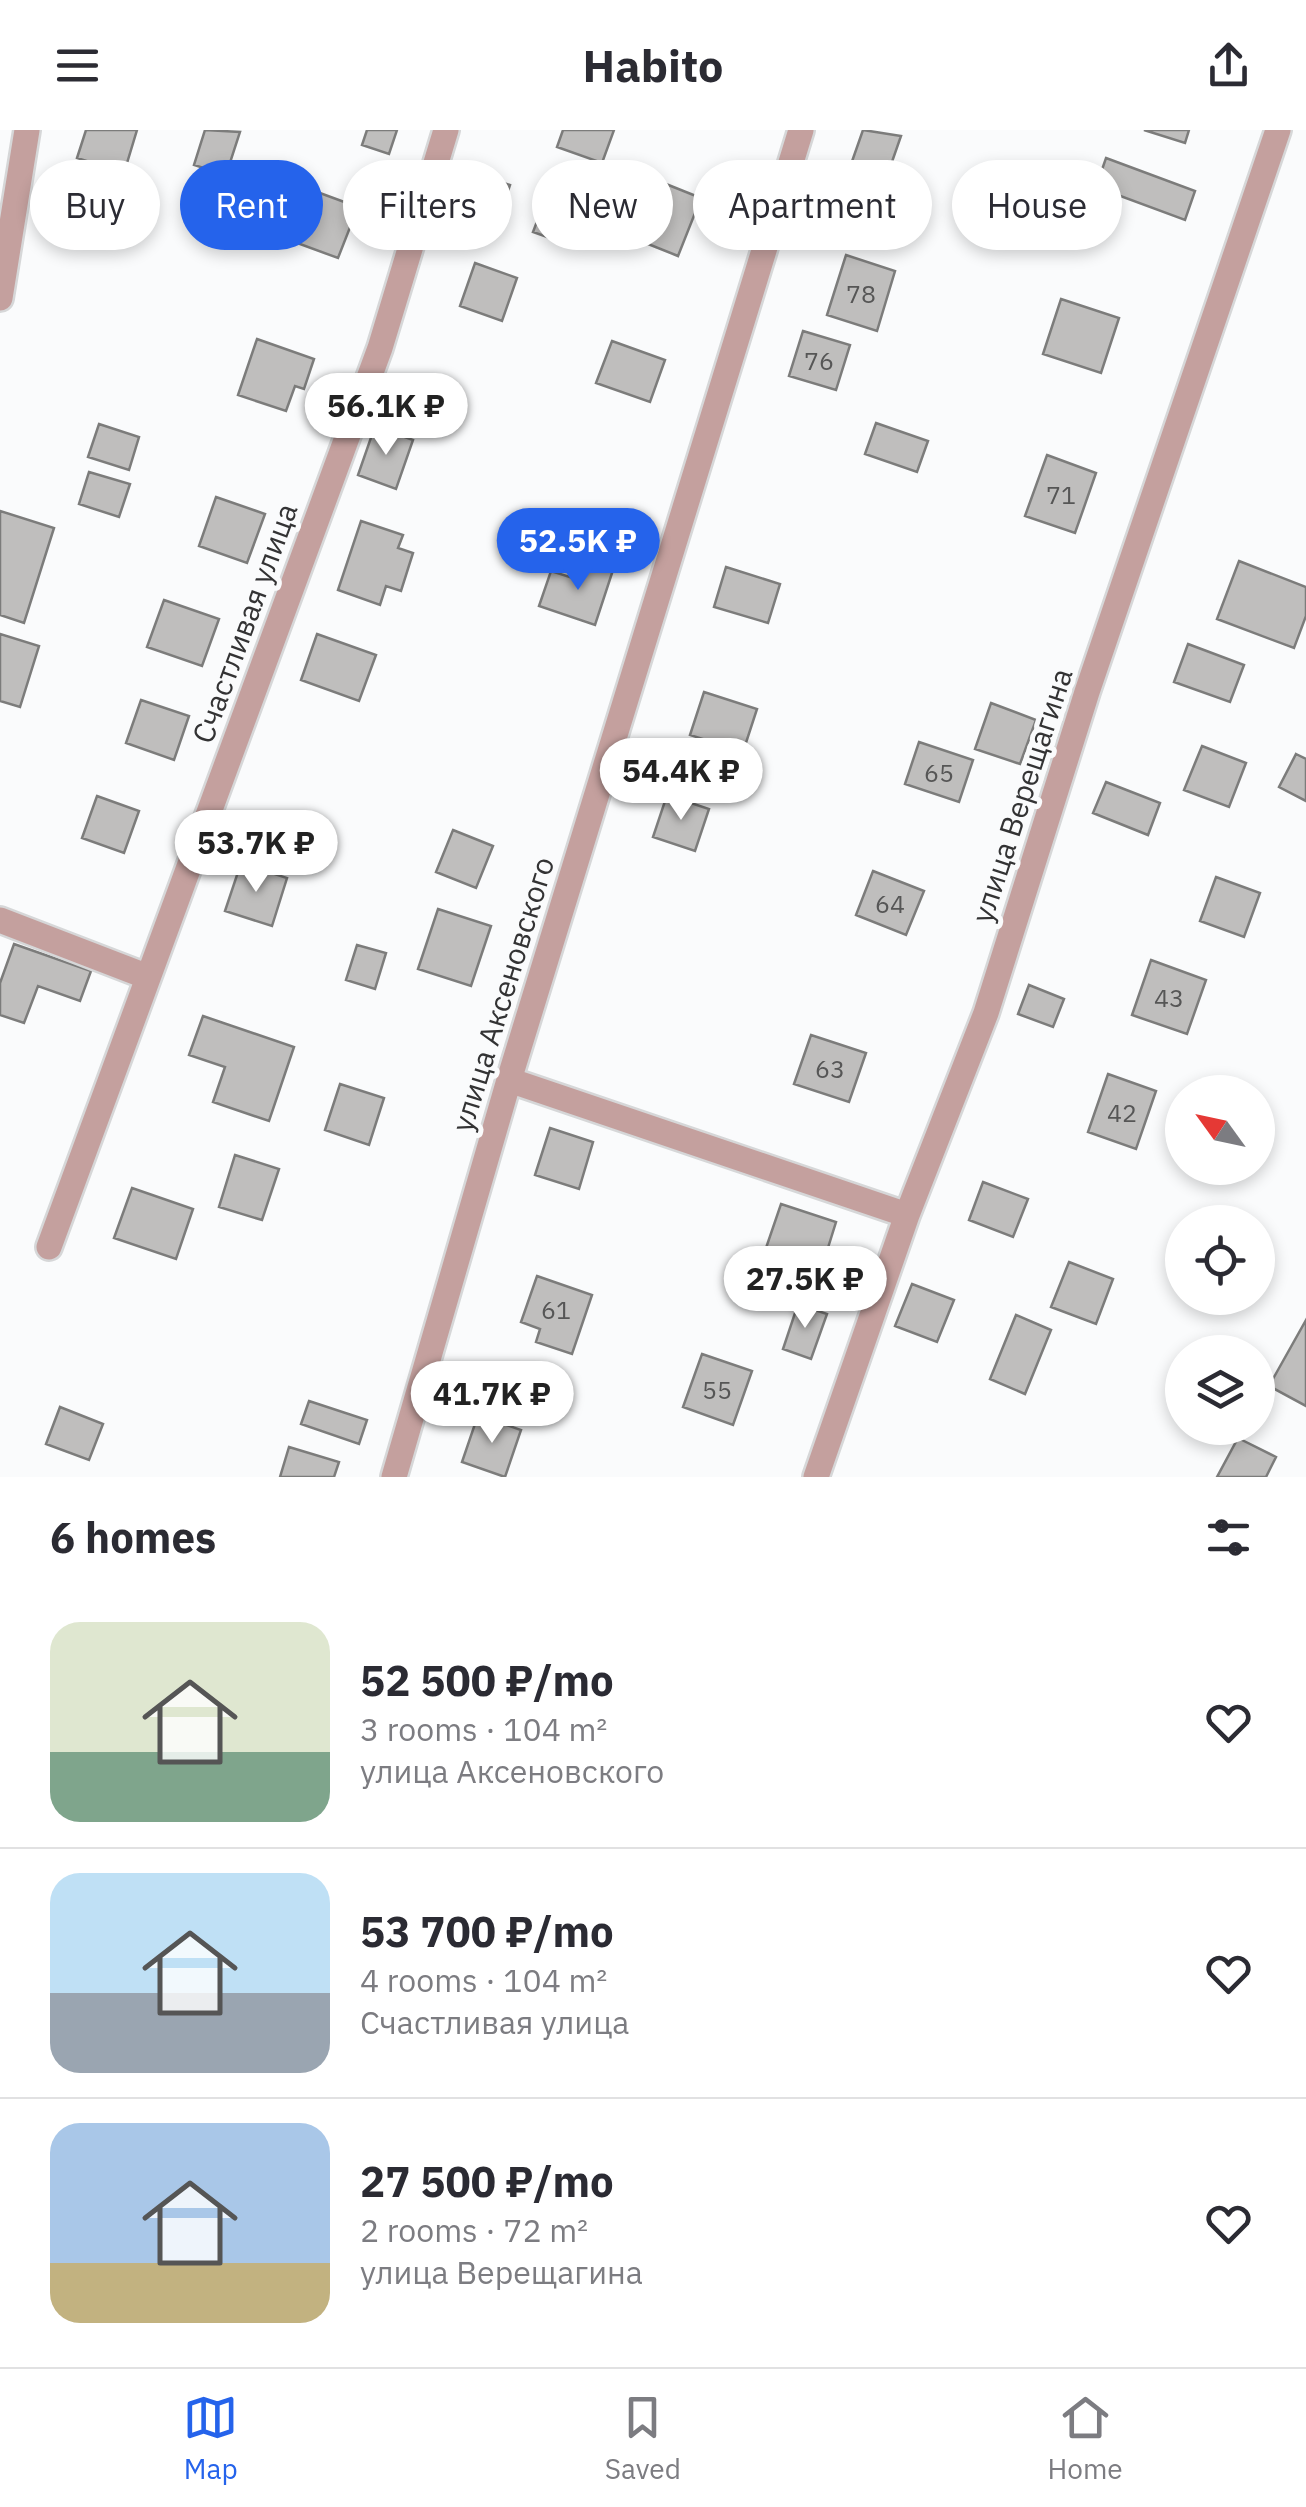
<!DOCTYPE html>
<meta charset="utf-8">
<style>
:root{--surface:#fff;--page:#f2f2f3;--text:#2b2b33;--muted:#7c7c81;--line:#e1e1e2;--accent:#2563eb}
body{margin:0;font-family:"IBM Plex Sans",sans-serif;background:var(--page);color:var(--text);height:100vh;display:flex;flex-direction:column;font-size:38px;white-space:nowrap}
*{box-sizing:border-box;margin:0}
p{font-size:32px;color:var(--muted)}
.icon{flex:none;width:55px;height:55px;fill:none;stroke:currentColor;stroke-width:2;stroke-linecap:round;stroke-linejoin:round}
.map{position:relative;height:1347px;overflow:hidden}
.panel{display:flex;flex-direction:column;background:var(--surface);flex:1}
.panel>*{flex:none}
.banner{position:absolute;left:30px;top:30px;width:1248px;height:90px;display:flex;gap:20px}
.needle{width:65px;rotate:303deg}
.tools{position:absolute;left:1165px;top:945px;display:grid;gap:20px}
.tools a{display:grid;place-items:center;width:110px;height:110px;border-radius:50%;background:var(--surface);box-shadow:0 5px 15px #0003;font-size:50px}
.price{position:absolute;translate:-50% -85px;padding:0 22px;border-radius:35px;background:#fff;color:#222;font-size:32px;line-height:65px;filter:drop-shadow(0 2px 5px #0008)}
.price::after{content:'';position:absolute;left:50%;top:60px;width:30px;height:22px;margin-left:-15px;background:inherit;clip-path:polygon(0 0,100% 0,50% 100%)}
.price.selected{background:var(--accent);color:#fff}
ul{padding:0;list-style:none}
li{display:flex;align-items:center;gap:30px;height:250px;padding:0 50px}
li+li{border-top:2px solid var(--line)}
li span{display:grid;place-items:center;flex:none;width:280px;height:200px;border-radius:30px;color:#555}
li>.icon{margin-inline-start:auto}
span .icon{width:120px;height:120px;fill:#fffc;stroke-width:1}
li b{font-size:42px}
h2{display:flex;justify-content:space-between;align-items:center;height:120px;padding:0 50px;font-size:42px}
.chip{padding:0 35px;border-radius:45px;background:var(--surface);box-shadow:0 5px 15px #0003;font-size:35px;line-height:90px}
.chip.selected{background:var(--accent);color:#fff}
header{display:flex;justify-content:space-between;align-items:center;height:130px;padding:0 50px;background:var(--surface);font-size:45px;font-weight:700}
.tab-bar{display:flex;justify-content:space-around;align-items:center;height:140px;border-top:2px solid var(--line);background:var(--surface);font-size:28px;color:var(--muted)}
.tab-bar a{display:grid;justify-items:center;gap:5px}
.tab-bar .selected{color:var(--accent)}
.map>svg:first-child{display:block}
.building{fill:#bfbebd;stroke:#7c7c7b;stroke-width:2.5}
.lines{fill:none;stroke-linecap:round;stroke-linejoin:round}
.street-casing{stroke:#d6d7d8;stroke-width:30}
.street{stroke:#c4a09e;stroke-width:25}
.labels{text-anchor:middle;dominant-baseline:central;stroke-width:10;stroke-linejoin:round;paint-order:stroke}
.number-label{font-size:25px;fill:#565656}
.street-label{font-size:30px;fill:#333334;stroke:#fafbfc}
</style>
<header><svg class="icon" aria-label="menu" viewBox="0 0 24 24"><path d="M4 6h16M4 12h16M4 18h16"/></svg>Habito<svg class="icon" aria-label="share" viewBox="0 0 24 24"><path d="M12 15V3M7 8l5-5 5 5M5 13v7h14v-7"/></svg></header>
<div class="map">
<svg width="1306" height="1347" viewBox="0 0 1306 1347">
<rect width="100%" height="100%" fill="#fafbfc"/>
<path class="building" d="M86,0H137L124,43L77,28Z
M205,0L240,2L226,45L194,35Z
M367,0H397L389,24L362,15Z
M563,0H614L602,33L557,17Z
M863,0L901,6L885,52L849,40Z
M1144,0H1189L1185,13Z
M1106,28L1195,61L1185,90L1096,57Z
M464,40L510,55L495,100L449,85Z
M656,50L701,68L678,126L633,108Z
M309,59L358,77L338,128L289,110Z
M549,60L590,75L575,117L533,102Z
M846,125L895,141L877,201L827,185Z
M475,133L517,148L502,191L460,176Z
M1061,169L1119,188L1101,243L1043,224Z
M803,201L850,215L836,260L789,246Z
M257,209L314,229L304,259L295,256L286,281L238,265Z
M612,211L665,230L650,272L596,253Z
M876,293L928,311L917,342L865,324Z
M99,294L139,307L129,340L88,327Z
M375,296L413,310L396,359L358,345Z
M1047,325L1096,343L1075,403L1025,386Z
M89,342L130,354L119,387L79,374Z
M216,367L265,384L247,433L199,416Z
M0,381L54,398L24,493L0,485Z
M361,391L403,405L398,418L413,423L401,461L386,456L380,475L338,460Z
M586,431L613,440L595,495L539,476L551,441L579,450Z
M1239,431L1306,457V486L1294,518L1217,489Z
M726,437L780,454L768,493L714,477Z
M164,470L219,489L202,536L147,517Z
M0,504L39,516L20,577L0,571Z
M317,504L376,525L359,571L301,550Z
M1188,514L1244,535L1230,572L1174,552Z
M704,562L757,579L743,622L690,605Z
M141,570L189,586L174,630L126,613Z
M991,573L1036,590L1020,634L975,619Z
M919,612L973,630L959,672L905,654Z
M1202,616L1246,633L1229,677L1184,660Z
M1296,624L1306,629V671L1279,657Z
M1106,652L1160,673L1148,705L1093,683Z
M667,665L709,679L695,721L653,707Z
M97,666L139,681L124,723L82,708Z
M453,700L493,716L476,758L436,742Z
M241,733L287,748L272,796L225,781Z
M873,741L924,761L906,805L856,785Z
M1216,747L1260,763L1244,807L1200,791Z
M438,779L491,796L471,856L418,839Z
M14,814L91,841L80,871L38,856L24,893L0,885V853Z
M357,815L386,823L375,859L346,850Z
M1151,830L1206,850L1187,904L1132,885Z
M1029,855L1064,869L1053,897L1018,884Z
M203,886L294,917L269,991L213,972L225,937L189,925Z
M811,905L866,923L849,972L794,954Z
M1108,944L1156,961L1136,1019L1088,1002Z
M340,954L384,968L369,1015L325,1000Z
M550,998L593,1012L579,1059L535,1045Z
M235,1025L279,1039L262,1090L219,1077Z
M983,1052L1028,1069L1013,1107L969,1090Z
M132,1058L193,1079L176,1129L114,1108Z
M781,1074L836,1092L822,1137L766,1118Z
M1069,1132L1113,1149L1096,1194L1051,1177Z
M537,1146L592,1165L572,1224L536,1212L540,1199L521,1192Z
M912,1154L954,1170L937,1212L895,1196Z
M798,1174L827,1184L811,1229L783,1219Z
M1016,1185L1051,1200L1025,1264L990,1249Z
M1306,1190V1276L1269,1256Z
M702,1224L752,1241L733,1295L683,1277Z
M309,1271L367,1290L359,1314L301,1294Z
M60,1277L103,1294L89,1330L46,1314Z
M478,1285L521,1300L505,1347L462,1332Z
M1238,1308L1276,1327L1266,1347H1217Z
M289,1317L339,1332L334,1347H280Z"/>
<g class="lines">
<defs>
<path id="street" d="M0,168L27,0
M0,790L148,847
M509,950L907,1085
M49,1117L380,218L446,0
M394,1347L509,950L801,0
M816,1347L907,1085L986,883L1087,562L1278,0"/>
</defs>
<use href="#street" class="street-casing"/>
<use href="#street" class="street"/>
</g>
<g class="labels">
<g class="number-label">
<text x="861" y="163">78</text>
<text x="819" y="230">76</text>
<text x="1061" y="364">71</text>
<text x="939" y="642">65</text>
<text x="890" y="773">64</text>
<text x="1169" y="867">43</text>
<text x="830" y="938">63</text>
<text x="1122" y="982">42</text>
<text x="556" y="1179">61</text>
<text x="717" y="1259">55</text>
</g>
<g class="street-label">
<text transform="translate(244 493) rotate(-70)">Счастливая улица</text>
<text transform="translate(1021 665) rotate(-72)">улица Верещагина</text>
<text transform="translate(502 864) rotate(-73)">улица Аксеновского</text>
</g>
</g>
</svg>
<div class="tools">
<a><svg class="needle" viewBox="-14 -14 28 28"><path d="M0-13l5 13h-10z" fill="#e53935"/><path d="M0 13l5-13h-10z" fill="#7c7c81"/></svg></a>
<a><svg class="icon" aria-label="locate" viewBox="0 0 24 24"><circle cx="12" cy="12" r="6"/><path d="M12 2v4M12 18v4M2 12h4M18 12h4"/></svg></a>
<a><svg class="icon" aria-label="layers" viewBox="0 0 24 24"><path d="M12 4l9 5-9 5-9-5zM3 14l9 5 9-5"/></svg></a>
</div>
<b class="price" style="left:386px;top:328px">56.1K ₽</b>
<b class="price selected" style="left:578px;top:463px">52.5K ₽</b>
<b class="price" style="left:681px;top:693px">54.4K ₽</b>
<b class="price" style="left:256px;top:765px">53.7K ₽</b>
<b class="price" style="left:805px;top:1201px">27.5K ₽</b>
<b class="price" style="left:492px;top:1316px">41.7K ₽</b>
<div class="banner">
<a class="chip">Buy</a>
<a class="chip selected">Rent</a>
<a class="chip">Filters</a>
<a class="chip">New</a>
<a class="chip">Apartment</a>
<a class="chip">House</a>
</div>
</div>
<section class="panel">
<h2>6 homes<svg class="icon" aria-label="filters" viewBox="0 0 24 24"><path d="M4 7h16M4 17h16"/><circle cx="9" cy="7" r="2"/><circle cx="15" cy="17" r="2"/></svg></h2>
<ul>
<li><span style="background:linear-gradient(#dfe7d0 65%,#7fa58c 0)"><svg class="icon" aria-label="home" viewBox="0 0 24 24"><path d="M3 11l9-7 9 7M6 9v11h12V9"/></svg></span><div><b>52 500 ₽/mo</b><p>3 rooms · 104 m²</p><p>улица Аксеновского</p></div><svg class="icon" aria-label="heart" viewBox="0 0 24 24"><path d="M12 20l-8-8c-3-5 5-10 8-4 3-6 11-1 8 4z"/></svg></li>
<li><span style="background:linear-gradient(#bfe0f5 60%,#9aa5b1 0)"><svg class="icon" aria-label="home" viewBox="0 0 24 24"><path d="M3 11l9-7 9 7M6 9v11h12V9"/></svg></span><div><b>53 700 ₽/mo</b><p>4 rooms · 104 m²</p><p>Счастливая улица</p></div><svg class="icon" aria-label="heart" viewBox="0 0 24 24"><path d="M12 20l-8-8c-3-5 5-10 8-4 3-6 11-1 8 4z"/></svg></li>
<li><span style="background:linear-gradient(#a9c7e8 70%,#c2b280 0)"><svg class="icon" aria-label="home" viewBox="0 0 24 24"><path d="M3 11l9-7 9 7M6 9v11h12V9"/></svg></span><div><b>27 500 ₽/mo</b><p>2 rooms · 72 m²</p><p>улица Верещагина</p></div><svg class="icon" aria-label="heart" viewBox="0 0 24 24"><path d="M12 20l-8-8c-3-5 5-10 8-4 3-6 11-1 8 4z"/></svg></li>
</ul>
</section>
<nav class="tab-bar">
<a class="selected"><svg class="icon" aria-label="map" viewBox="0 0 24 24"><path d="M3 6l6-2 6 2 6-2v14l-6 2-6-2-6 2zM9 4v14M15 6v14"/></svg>Map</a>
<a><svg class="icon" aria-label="saved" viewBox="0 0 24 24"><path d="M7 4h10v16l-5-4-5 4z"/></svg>Saved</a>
<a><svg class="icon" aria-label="home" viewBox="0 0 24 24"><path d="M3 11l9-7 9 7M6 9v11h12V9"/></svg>Home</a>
</nav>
